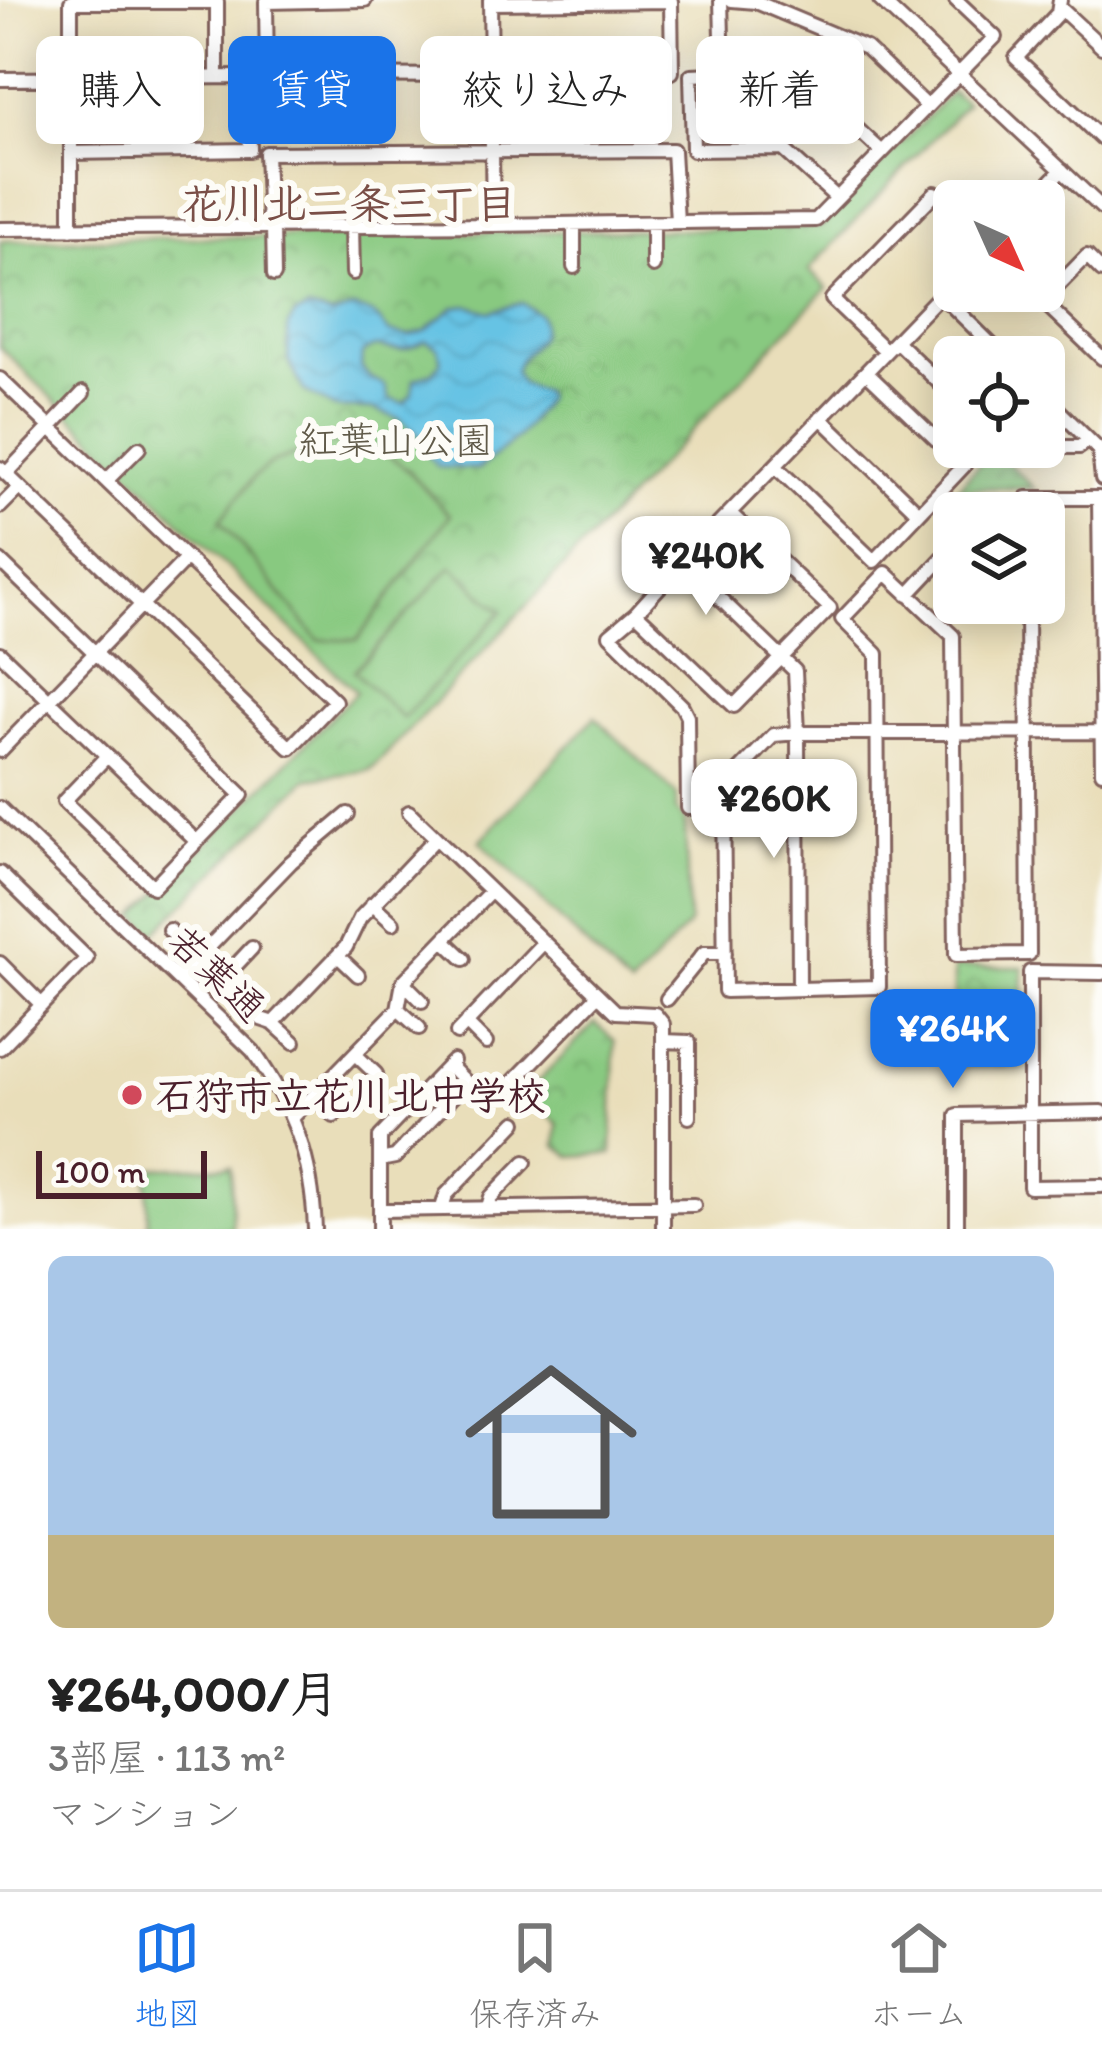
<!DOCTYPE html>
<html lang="ja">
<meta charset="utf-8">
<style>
:root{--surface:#fff;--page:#f6f6f6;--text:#222;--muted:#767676;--line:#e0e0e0;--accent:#1a73e8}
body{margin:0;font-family:Itim,"Klee One",sans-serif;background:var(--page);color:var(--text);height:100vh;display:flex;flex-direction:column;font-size:45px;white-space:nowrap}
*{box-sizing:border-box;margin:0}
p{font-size:39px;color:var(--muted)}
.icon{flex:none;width:66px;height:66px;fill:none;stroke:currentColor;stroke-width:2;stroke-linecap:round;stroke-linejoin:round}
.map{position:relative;height:1229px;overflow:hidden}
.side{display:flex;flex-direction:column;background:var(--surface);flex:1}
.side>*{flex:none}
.hud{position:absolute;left:36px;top:36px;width:1032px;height:108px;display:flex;gap:24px}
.needle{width:78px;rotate:135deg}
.tools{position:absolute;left:933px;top:180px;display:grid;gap:24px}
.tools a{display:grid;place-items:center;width:132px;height:132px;border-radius:18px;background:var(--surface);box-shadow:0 6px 30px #0003;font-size:60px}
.scale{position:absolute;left:36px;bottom:30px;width:171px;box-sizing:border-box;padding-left:12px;border:6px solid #4a1f2b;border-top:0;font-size:33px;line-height:42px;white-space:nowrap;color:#4a1f2b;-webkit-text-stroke:9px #fdfcf7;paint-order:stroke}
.price{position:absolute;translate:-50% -102px;padding:0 27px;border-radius:24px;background:#fff;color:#222;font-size:39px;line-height:78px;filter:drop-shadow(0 3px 6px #0008)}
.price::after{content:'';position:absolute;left:50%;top:72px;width:36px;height:27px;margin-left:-18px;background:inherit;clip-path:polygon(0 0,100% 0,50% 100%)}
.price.selected{background:var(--accent);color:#fff}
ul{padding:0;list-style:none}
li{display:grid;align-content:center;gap:24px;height:636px;padding:0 48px}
li span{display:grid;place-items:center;height:372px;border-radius:18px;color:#555}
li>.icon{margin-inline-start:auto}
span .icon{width:216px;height:216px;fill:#fffc;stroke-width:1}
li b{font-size:51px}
.tag{padding:0 42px;border-radius:18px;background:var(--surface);box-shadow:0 6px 30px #0003;font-size:42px;line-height:108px}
.tag.selected{background:var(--accent);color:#fff}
.tabs{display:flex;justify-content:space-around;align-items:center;height:168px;border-top:3px solid var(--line);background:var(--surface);font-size:33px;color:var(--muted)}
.tabs a{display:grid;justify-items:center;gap:6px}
.tabs .selected{color:var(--accent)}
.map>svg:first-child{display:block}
.park{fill:url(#park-crowns);stroke:#697456;stroke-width:3}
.pitch{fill:#88c980;stroke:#697456;stroke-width:3}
.water{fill:url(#water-waves);stroke:#587188;stroke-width:3;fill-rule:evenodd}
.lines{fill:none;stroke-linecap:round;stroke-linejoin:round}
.minor-casing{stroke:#82625d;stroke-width:18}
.minor{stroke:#fff;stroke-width:12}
.poi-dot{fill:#d1495b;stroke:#fdfcf7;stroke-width:4.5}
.labels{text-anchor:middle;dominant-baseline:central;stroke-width:12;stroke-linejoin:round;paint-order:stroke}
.park-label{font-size:39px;fill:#605a49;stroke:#fdfcf7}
.street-label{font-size:39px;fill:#4a1f2b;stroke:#fdfcf7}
.poi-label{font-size:39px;font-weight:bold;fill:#4a1f2b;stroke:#fdfcf7;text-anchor:start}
.neighbourhood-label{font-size:42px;font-weight:bold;fill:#7a4f47;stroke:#fdfcf7}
</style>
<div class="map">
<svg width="1102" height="1229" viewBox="0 0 1102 1229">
<defs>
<pattern id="park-crowns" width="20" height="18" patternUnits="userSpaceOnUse" patternTransform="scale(3)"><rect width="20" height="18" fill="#88c980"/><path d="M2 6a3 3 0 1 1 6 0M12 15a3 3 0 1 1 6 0" fill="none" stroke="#77ac6f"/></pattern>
<pattern id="water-waves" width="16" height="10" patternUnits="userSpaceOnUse" patternTransform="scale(3)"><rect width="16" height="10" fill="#66c3e4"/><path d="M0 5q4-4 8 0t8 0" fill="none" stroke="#5aa7c4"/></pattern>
</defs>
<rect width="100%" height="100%" fill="#fdfcf7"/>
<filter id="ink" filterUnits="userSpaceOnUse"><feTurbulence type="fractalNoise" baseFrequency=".00833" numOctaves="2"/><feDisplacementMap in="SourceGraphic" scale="24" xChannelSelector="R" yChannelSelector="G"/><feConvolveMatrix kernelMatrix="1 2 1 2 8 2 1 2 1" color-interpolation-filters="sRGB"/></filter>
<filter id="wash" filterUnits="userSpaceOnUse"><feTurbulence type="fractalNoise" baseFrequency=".004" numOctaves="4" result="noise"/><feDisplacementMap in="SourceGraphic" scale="48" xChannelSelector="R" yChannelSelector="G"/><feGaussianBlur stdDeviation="2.7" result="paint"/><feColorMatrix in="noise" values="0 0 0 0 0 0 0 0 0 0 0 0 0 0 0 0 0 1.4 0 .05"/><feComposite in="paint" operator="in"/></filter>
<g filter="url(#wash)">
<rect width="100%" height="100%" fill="#e9deba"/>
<path class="park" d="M952,91L966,103L809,270L827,288L371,770L307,779L155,933L136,916L356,692L125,468L119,467L117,461L0,347V241L821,227Z
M994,449L1034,488H957Z
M954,967H1023L1022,1066L954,1067Z
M595,1023L615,1041L612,1154L571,1156L556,1146L558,1124L527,1093Z"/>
<path class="pitch" d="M327,443C398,442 406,472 450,515L357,640H318L220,520L255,476L271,463Z
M452,566L502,612L403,718L354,671Z
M595,717L677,795L676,810L685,820L689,924L630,988L480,841Z
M231,1166L232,1229H148L147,1168Z"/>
<path class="water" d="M522,303L540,315C549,346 521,346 515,372L522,384L542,391L546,399L518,437L479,469L438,467L429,457L423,439L400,419L373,409L335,408L304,391L288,360V326L295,315L308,309L332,315L355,308L373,314L389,332L408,336L425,331L454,307L467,305L490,312ZM426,341L438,348L441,362L433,372L414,379L412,395L404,403L389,399L385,385L369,377L361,367L362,354C378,341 381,350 398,350C408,350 417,345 426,341Z"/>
</g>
<g filter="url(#ink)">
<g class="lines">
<defs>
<path id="minor" d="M365,0L266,2L267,75L491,76L672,72L671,1L490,3
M721,0L723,74
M732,0L756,2L866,48L927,106
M880,0L1102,208
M1060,0L1058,13L1016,58L1102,139
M1059,7L1102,47
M0,79L248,77L250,150L71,153
M837,198L783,149L693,150L691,75L754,72L825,99L882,152
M1032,201L1062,170
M574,224V267
M493,225L816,220L995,37L956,0
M352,226L353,273
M269,227L266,153L673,150L677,222
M273,227L274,275
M0,229L493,225L490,0
M71,229V2H217V77
M653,266V223
M954,281L682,562L795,671L798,733L1102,732
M1032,291L1102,358
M941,295L1004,357
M1043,301L1087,256L1102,271
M896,341L954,397
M886,351L832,299L935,193L954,210
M0,379L335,701L290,748L0,468
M1044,396L1099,450L1102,479
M821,418L919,513
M1006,447H1080L1088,439
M775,466L874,561L964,466L866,372
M6,474L83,393
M106,481L139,448
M0,507L20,487
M1027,513V498H1099L1102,772
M0,561L242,795L153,887L64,801L107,756
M682,562L636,613L734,706L830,608L730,513
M908,595L954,546
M636,613L610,635L682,706L687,716L688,808H723
M0,653L197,842
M0,751L187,558
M0,808L253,1051C294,1109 312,1158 315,1229
M409,812L616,1012L655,1014L663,1024V1229
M0,873L87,958L0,1048
M372,904L393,923
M169,930L261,1019L273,1023L346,947L360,918L436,838
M444,940L464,959
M338,956L358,975
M0,963L42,1005
M1102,973L1030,972V1187L1102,1186
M178,979L291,862L348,814
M221,981L252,948
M403,982L422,1001
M799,989L798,733L774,735L723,787L725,991L879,987L877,654L842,619L886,573L953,636L956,955L1029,954L1027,603
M667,999L704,953H725
M398,1009L419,1028
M273,1023L294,1042
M466,1023L486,1043
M457,1033L544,942
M663,1041L689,1042V1117
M355,1054L376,1074
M509,1086L598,995
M314,1096L334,1116
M293,1117L398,1009L403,982L491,891
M380,1160L395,1157L466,1082L449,1065
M488,1207L491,1197L525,1162
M442,1208L446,1195L516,1122
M380,1210L694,1205
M380,1229V1137L453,1061
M957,1229V1115L1102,1112"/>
</defs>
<use href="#minor" class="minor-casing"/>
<use href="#minor" class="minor"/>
</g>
</g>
<circle class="poi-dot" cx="132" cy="1095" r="12"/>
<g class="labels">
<g class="park-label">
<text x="396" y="440">紅葉山公園</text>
</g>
<g class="street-label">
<text transform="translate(217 974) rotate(44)">若葉通</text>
</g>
<g class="poi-label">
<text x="156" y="1095">石狩市立花川北中学校</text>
</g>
<g class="neighbourhood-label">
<text x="349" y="203">花川北二条三丁目</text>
</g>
</g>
</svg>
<div class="tools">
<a><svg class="needle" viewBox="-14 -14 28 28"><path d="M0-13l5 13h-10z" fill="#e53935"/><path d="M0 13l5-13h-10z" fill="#767676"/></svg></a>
<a><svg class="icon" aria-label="locate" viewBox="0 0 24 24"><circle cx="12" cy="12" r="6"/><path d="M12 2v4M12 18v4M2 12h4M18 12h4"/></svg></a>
<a><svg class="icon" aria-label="layers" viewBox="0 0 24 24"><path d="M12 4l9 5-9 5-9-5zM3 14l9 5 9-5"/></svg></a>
</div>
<div class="scale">100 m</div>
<b class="price" style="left:706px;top:618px">¥240K</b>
<b class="price" style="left:774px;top:861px">¥260K</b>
<b class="price selected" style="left:953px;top:1091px">¥264K</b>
<div class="hud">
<a class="tag">購入</a>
<a class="tag selected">賃貸</a>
<a class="tag">絞り込み</a>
<a class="tag">新着</a>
</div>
</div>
<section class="side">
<ul>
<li><span style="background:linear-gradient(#a9c7e8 75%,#c2b280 0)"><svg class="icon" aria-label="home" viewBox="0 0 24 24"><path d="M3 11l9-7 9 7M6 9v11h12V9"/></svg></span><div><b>¥264,000/月</b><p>3部屋 · 113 m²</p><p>マンション</p></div></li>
</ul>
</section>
<nav class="tabs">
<a class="selected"><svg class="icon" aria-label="map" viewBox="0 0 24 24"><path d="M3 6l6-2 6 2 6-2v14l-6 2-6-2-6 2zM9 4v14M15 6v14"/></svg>地図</a>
<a><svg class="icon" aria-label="saved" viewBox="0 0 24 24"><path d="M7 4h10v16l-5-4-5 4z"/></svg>保存済み</a>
<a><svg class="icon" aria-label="home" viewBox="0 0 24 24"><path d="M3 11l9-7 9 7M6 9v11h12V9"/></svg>ホーム</a>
</nav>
